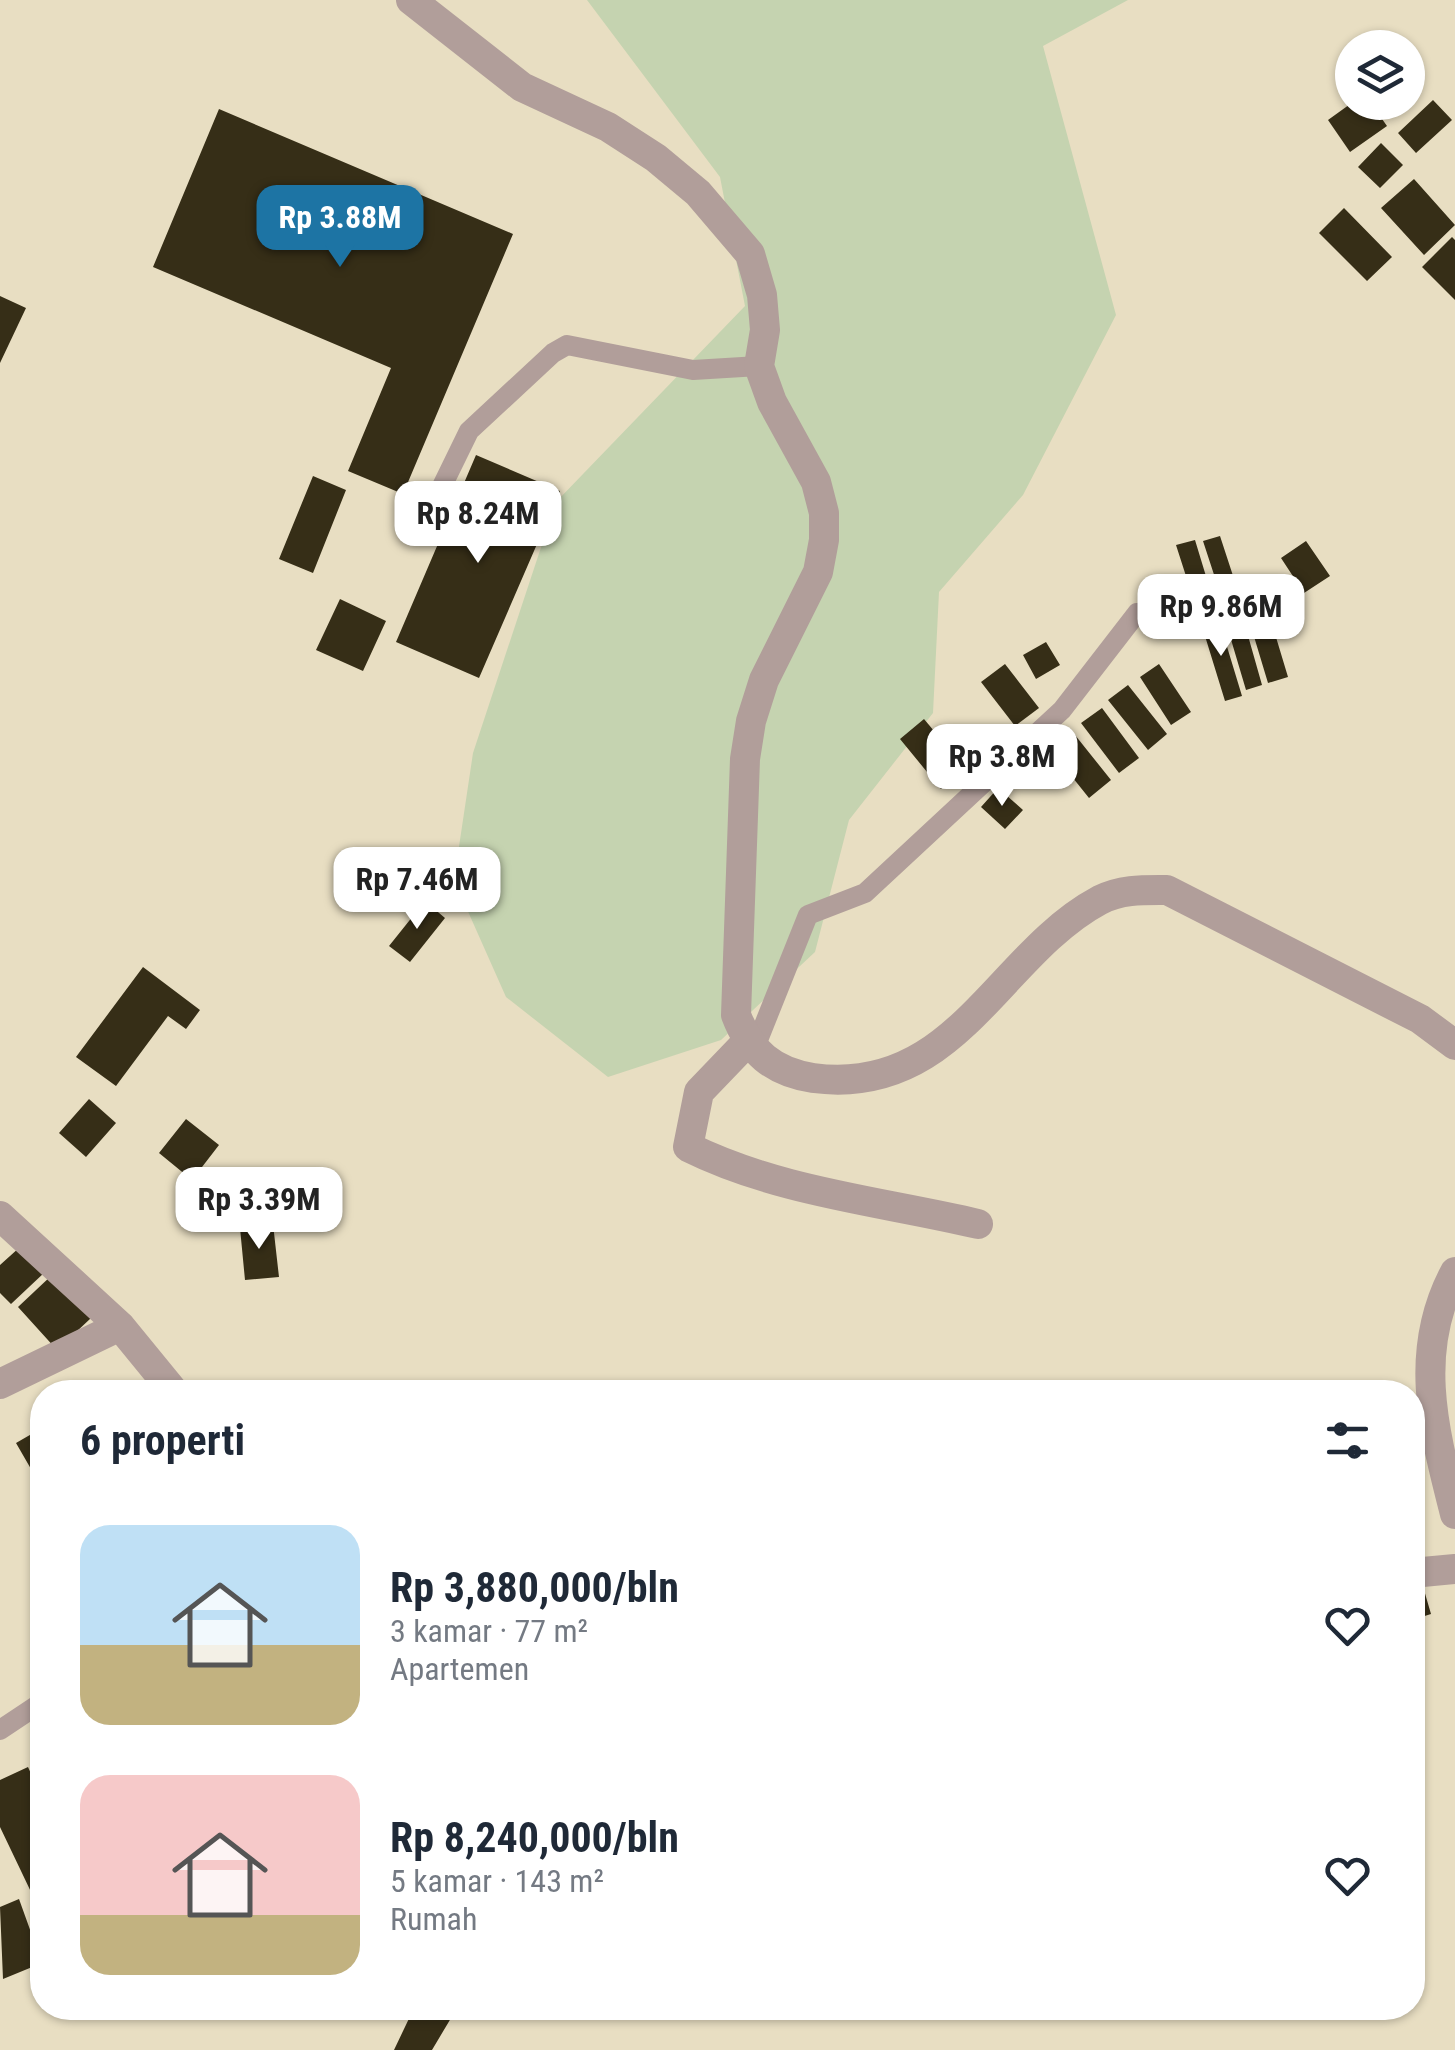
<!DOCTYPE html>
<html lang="id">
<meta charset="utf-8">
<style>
:root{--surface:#fff;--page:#f2f2f3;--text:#1f2937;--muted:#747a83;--accent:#1d74a4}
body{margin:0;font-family:"Roboto Condensed",sans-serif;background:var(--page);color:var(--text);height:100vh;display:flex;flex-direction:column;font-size:38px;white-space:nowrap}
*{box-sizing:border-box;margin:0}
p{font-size:32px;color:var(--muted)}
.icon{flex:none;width:55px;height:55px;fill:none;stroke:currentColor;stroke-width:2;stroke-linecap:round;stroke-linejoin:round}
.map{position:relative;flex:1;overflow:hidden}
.sheet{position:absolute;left:30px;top:1380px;width:1395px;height:640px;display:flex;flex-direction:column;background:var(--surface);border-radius:40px;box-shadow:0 2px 8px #0004}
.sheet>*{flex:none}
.controls{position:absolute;left:1335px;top:30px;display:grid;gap:20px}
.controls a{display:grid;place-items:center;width:90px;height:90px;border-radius:50%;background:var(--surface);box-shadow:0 2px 8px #0004;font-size:50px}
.price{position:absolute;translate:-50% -85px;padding:0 22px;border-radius:20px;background:#fff;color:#222;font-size:32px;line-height:65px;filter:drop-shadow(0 2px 5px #0008)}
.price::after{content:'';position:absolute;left:50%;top:60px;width:30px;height:22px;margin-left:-15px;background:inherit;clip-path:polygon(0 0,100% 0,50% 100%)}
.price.active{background:var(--accent);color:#fff}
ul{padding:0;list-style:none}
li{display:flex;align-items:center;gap:30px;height:250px;padding:0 50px}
li span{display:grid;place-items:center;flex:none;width:280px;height:200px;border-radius:30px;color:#555}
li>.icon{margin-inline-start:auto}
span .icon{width:120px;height:120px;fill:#fffc;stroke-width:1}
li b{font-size:42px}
h2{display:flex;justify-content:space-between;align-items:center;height:120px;padding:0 50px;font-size:42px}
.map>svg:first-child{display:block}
.green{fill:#c5d3b0}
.building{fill:#362e17}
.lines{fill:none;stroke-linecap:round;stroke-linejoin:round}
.lane{stroke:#b19e9a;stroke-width:20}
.street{stroke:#b19e9a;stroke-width:30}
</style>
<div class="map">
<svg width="1455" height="2050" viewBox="0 0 1455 2050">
<rect width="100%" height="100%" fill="#e8dec2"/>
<path class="green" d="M587,0H1128L1043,46L1116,315L1023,495L939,592L933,713L849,820L815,952L721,1040L608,1077L506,997L454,880L473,753L556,502L745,306L720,177Z"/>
<path class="building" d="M1373,34L1382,48H1352V63L1345,52Z
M1433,100L1452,120L1416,153L1398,133Z
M1353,102H1370L1387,126L1350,152L1328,120Z
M219,109L513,234L403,494L348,471L391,368L153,267Z
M1381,143L1403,165L1380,188L1358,167Z
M1414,179L1455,225L1424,255L1381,208Z
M1344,208L1392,257L1367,281L1319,233Z
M1452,237L1455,240V300L1422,267Z
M0,296L26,308L0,363Z
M476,455L560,491L479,678L396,642Z
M313,476L346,490L313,573L279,559Z
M1220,536L1237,588L1220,593L1203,541Z
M1195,540L1212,596L1194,601L1176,545Z
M1306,541L1330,576L1304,593L1281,558Z
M340,599L386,621L363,671L316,650Z
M1266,604L1288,677L1268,683L1246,610Z
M1241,611L1262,685L1246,690L1224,616Z
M1218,617L1242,696L1225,701L1201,623Z
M1046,642L1060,665L1036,679L1023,655Z
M1005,664L1039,708L1015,726L981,682Z
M1159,664L1191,712L1171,725L1140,677Z
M1128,685L1167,734L1148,750L1108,700Z
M1102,708L1139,758L1119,773L1081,723Z
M924,719L965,768L941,789L900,739Z
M1071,730L1111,780L1089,798L1049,748Z
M998,788L1023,810L1005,829L981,807Z
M425,901L445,918L410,962L389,946Z
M143,967L200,1010L186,1029L168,1016L116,1086L76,1057Z
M89,1099L116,1123L86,1157L59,1133Z
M186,1119L219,1145L192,1180L159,1153Z
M273,1224L279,1277L245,1280L240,1228Z
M20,1247L45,1272L11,1304L0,1293V1265Z
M52,1275L91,1318L57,1350L18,1307Z
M42,1428V1488L16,1443Z
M1424,1590L1431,1614L1412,1620V1594Z
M28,1767L42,1798V1889L32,1894L0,1827V1780Z
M19,1899L42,1963L3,1979L0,1907Z
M414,2008H457L432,2050H394Z"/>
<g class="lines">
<path class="lane" d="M428,515L469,431L553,353L567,345L693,370L759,366
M754,1050L808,915L865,893L1062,710L1137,613L1190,610L1249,594
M0,1730L42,1702"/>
<path class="street" d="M411,0L522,87L608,127L656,158L698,193L750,254L762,295L765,330L759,366L772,402L816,482L824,513V540L818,572L764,680L751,721L745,759L736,1015C750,1052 773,1072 813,1078C956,1097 997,955 1100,900C1122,889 1144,890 1167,890L1420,1019L1455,1045
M747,1042L699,1092L688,1147C779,1192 880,1201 978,1224
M0,1216L120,1326L174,1392
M1455,1272C1412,1352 1434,1431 1455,1514
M0,1384L120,1326
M1412,1573L1455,1569"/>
</g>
</svg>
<div class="controls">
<a><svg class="icon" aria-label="layers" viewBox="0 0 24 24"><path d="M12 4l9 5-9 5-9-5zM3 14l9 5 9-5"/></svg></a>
</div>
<b class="price active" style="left:340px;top:270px">Rp 3.88M</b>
<b class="price" style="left:478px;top:566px">Rp 8.24M</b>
<b class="price" style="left:1221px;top:659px">Rp 9.86M</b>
<b class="price" style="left:1002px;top:809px">Rp 3.8M</b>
<b class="price" style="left:417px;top:932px">Rp 7.46M</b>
<b class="price" style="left:259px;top:1252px">Rp 3.39M</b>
<section class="sheet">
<h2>6 properti<svg class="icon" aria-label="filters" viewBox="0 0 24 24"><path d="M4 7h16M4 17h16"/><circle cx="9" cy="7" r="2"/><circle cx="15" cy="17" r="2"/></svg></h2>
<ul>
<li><span style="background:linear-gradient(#bfe0f5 60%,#c2b280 0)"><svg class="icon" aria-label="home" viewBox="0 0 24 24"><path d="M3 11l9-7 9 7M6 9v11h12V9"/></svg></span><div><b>Rp 3,880,000/bln</b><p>3 kamar · 77 m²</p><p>Apartemen</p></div><svg class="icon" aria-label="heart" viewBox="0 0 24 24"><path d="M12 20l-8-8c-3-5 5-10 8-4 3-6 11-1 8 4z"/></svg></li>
<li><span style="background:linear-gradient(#f6c9c9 70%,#c2b280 0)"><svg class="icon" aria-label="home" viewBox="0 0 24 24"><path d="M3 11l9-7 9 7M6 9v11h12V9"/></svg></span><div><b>Rp 8,240,000/bln</b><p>5 kamar · 143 m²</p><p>Rumah</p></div><svg class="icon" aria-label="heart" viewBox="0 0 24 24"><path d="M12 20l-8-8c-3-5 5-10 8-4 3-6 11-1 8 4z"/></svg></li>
</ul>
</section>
</div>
